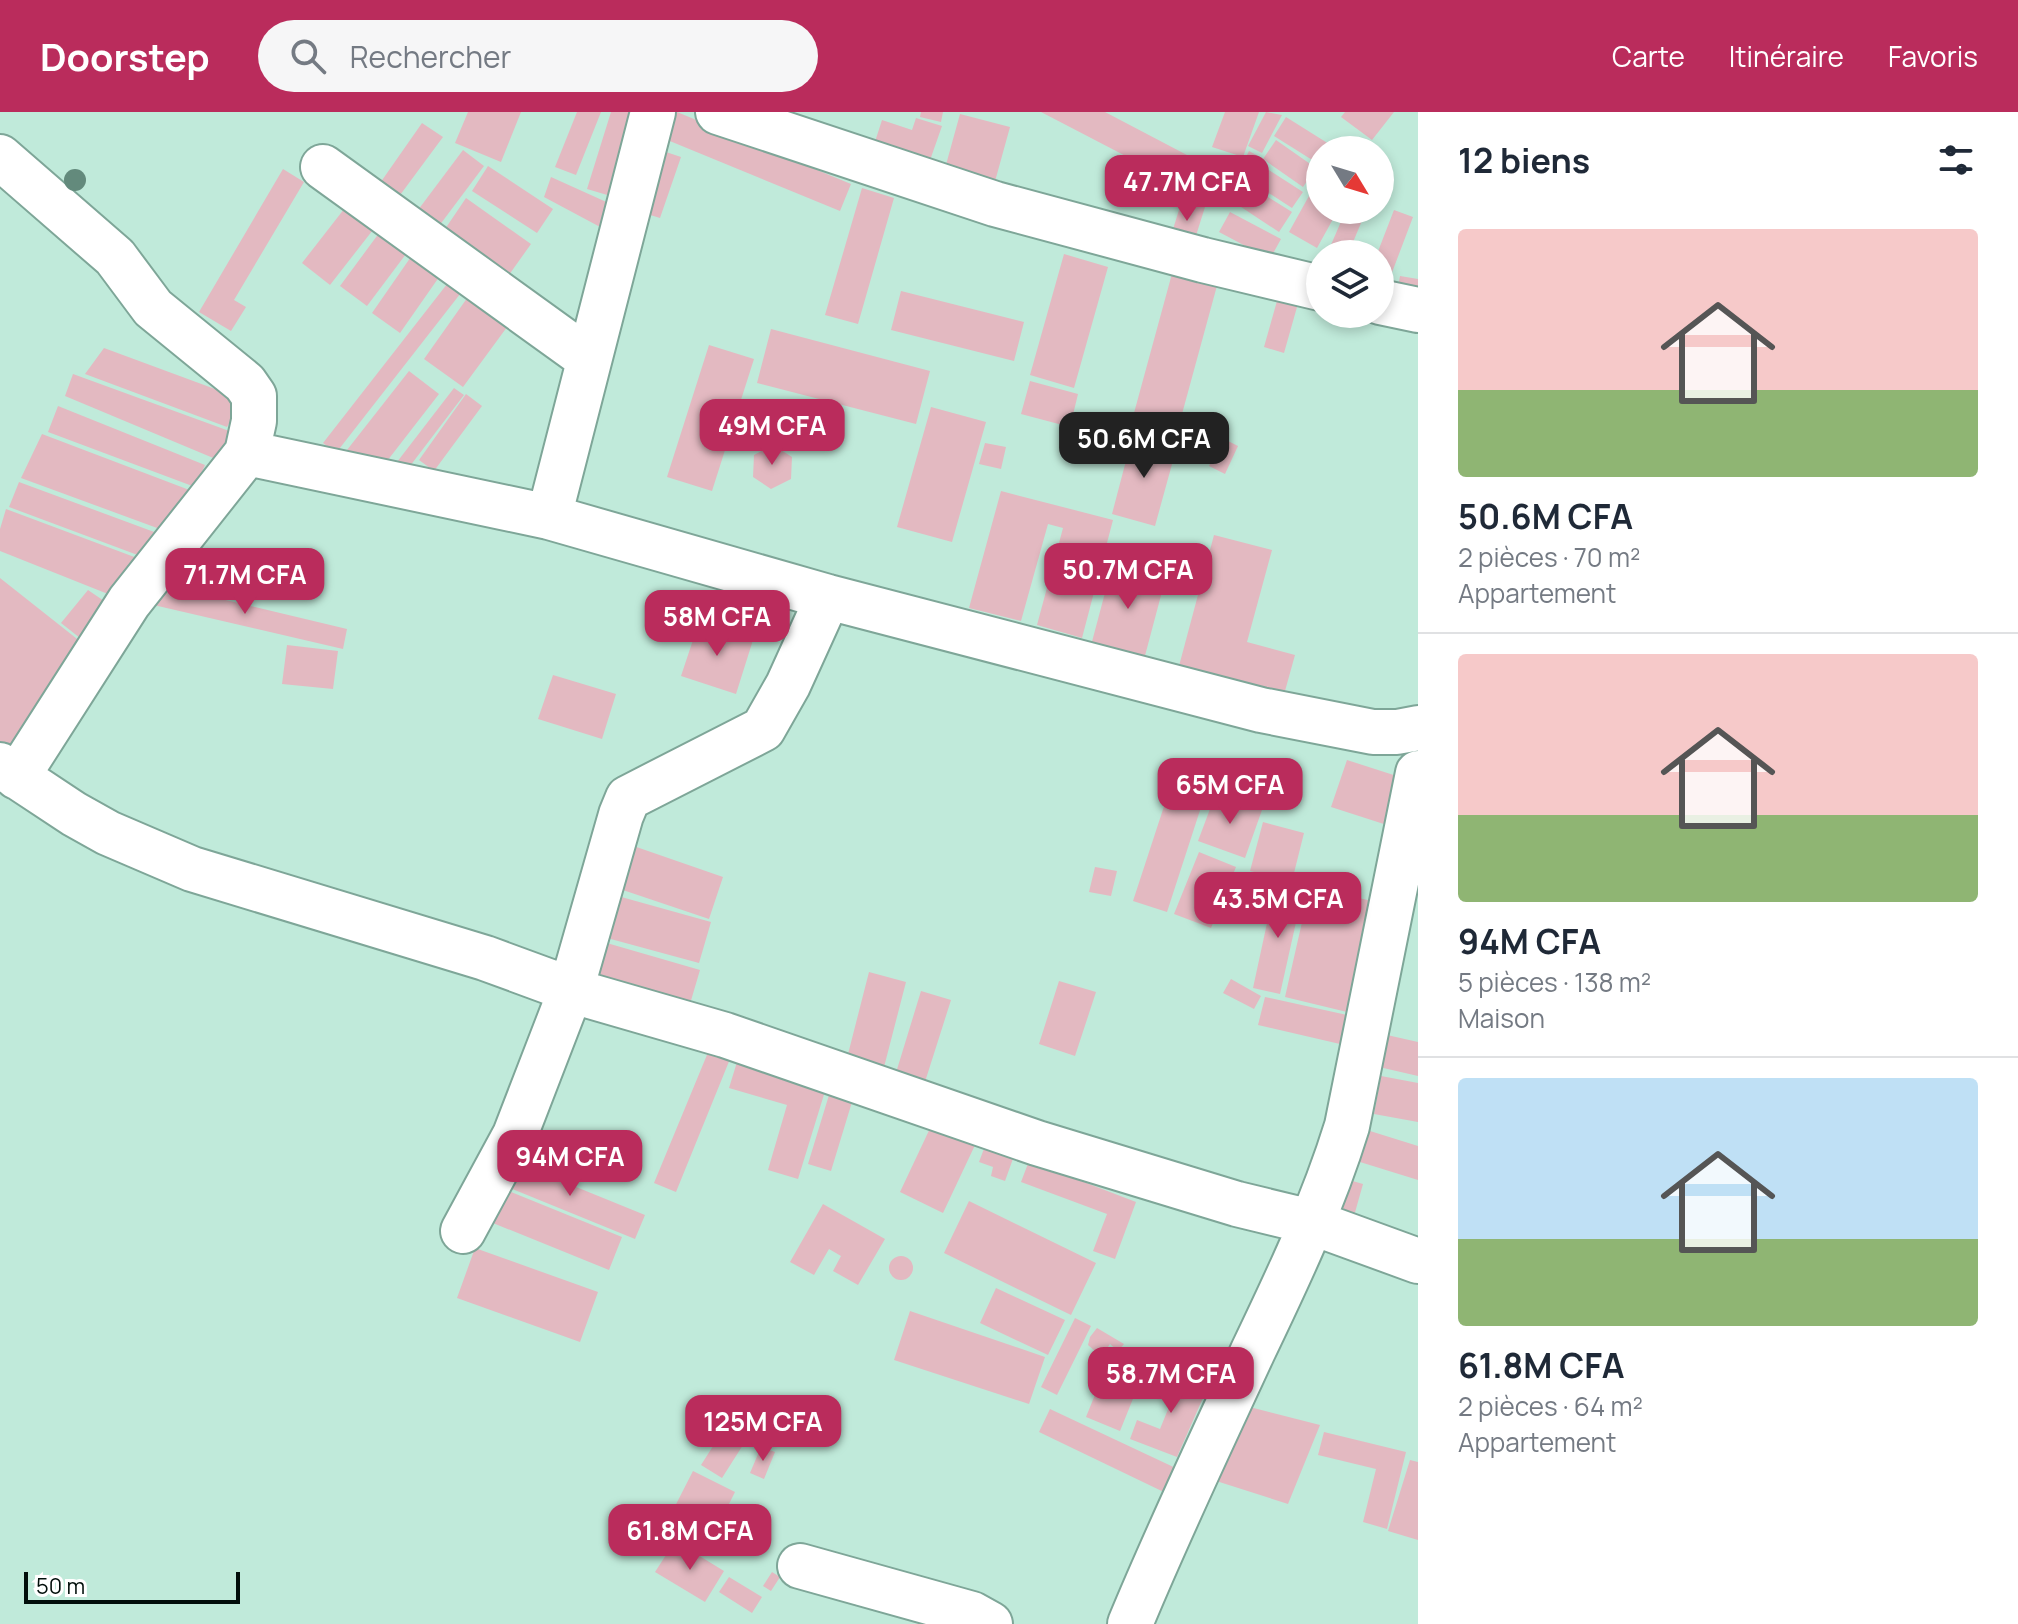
<!DOCTYPE html>
<html lang="fr">
<meta charset="utf-8">
<style>
:root{--surface:#fff;--page:#f6f6f7;--text:#1f2937;--muted:#747a83;--line:#e0e1e3;--accent:#ba2c5c}
body{margin:0;font-family:Manrope,sans-serif;background:var(--page);color:var(--text);height:100vh;display:flex;flex-direction:column;font-size:30px;white-space:nowrap}
*{box-sizing:border-box;margin:0}
p{font-size:26px;color:var(--muted)}
.icon{flex:none;width:44px;height:44px;fill:none;stroke:currentColor;stroke-width:2;stroke-linecap:round;stroke-linejoin:round}
.map{position:relative;flex:1;overflow:hidden}
.panel{display:flex;flex-direction:column;background:var(--surface);width:600px}
.panel>*{flex:none}
.needle{width:52px;rotate:128deg}
.controls{position:absolute;left:1306px;top:24px;display:grid;gap:16px}
.controls a{display:grid;place-items:center;width:88px;height:88px;border-radius:50%;background:var(--surface);box-shadow:0 4px 12px #0003;font-size:40px}
.scale{position:absolute;left:24px;bottom:20px;width:216px;box-sizing:border-box;padding-left:8px;border:4px solid #020f0b;border-top:0;font-size:22px;line-height:28px;white-space:nowrap;color:#020f0b;-webkit-text-stroke:6px #fff;paint-order:stroke}
.price{position:absolute;translate:-50% -68px;padding:0 18px;border-radius:16px;background:var(--accent);color:#fff;font-size:26px;line-height:52px;filter:drop-shadow(0 2px 4px #0008)}
.price::after{content:'';position:absolute;left:50%;top:48px;width:24px;height:18px;margin-left:-12px;background:inherit;clip-path:polygon(0 0,100% 0,50% 100%)}
.price.selected{background:#222;color:#fff}
ul{padding:0;list-style:none}
li{display:grid;align-content:center;gap:16px;height:424px;padding:0 40px}
li+li{border-top:2px solid var(--line)}
li span{display:grid;place-items:center;height:248px;border-radius:8px;color:#555}
li>.icon{margin-inline-start:auto}
span .icon{width:144px;height:144px;fill:#fffc;stroke-width:1}
li b{font-size:34px}
h2{display:flex;justify-content:space-between;align-items:center;height:96px;padding:0 40px;font-size:34px}
header{display:flex;align-items:center;gap:48px;box-sizing:border-box;height:112px;padding:0 40px;background:var(--accent);color:#fff}
header strong{font-size:38px}
nav{display:flex;gap:44px;margin-inline-start:auto;font-size:28px}
.search{width:560px;height:72px;background:var(--page);display:flex;align-items:center;gap:20px;box-sizing:border-box;padding:0 28px;border-radius:44px;color:var(--muted);font-size:30px}
main{display:flex;flex:1;min-height:0}
.map>svg:first-child{display:block}
.building{fill:#e3b9c1}
.lines{fill:none;stroke-linecap:round;stroke-linejoin:round}
.minor-casing{stroke:#7ea698;stroke-width:48}
.minor{stroke:#fff;stroke-width:44}
.tree{fill:#638a7c}
</style>
<header>
<strong>Doorstep</strong>
<div class="search"><svg class="icon" aria-label="search" viewBox="0 0 24 24"><circle cx="10" cy="10" r="6"/><path d="M15 15l6 6"/></svg>Rechercher</div>
<nav><a>Carte</a><a>Itinéraire</a><a>Favoris</a></nav>
</header>
<main>
<div class="map">
<svg width="1418" height="1512" viewBox="0 0 1418 1512">
<rect width="100%" height="100%" fill="#c0eada"/>
<path class="building" d="M468,0H521L501,50L455,31Z
M577,0H601L576,63L555,55Z
M611,0H640L614,85L587,77Z
M671,0H677L851,72L840,99L660,25Z
M921,0H943L941,10L920,5Z
M1041,0H1105L1206,53L1193,79Z
M1225,0H1259L1243,45L1212,35Z
M1266,0L1282,3L1262,41L1248,34Z
M1345,0H1394L1372,28L1341,5Z
M960,2L1010,15L994,73L944,60Z
M1286,5L1329,32L1325,38H1320L1317,51L1274,24Z
M916,6L942,14L928,54L873,36L882,8L912,18Z
M422,11L443,25L389,98L371,84Z
M1276,28L1316,56L1303,75L1263,47Z
M654,36L681,45L660,106L634,98Z
M463,38L484,54L430,126L409,110Z
M1249,39L1260,45L1249,65L1239,59Z
M1261,53L1303,80L1292,96L1250,69Z
M488,54L553,97L537,121L472,79Z
M283,57L304,70L234,188L246,195L231,219L199,200Z
M1320,64V98H1338L1317,136L1289,120Z
M551,65L613,93L602,116L544,85Z
M1247,72L1292,100L1279,120L1235,91Z
M862,76L894,86L858,212L825,203Z
M466,86L531,132L506,167L441,123Z
M1182,88L1205,95L1193,133L1170,127Z
M348,92L376,114L330,173L302,151Z
M1346,98L1364,104L1348,142H1327Z
M1394,98L1413,105L1388,171L1380,168V142H1377Z
M1230,100L1281,127L1270,147L1219,120Z
M385,113L412,134L367,194L340,174Z
M415,139L444,158L400,221L372,201Z
M1064,142L1108,155L1074,276L1030,263Z
M458,158L471,168L336,341L323,331Z
M1173,158L1218,170L1179,313L1134,301Z
M1400,164L1418,167V189L1396,185Z
M901,179L1024,210L1014,249L891,218Z
M470,182L510,211L463,275L424,247Z
M1279,182L1299,188L1284,241L1264,235Z
M771,217L930,259L916,312L757,271Z
M709,233L754,247L712,379L667,365Z
M104,236L242,287L227,315L85,262Z
M409,259L439,282L377,362L347,338Z
M73,262L232,320L218,348L65,284Z
M1030,269L1078,282L1070,315L1021,302Z
M454,276L464,283L407,358L397,350Z
M466,282L482,294L434,359L419,348Z
M58,294L205,353L195,375L48,320Z
M931,295L986,310L952,430L897,415Z
M42,322L192,379L168,420L21,366Z
M1133,322L1177,334L1155,414L1112,402Z
M1222,326L1238,334L1225,362L1209,354Z
M985,331L1006,335L1001,357L979,352Z
M773,333L792,345L791,367L771,377L753,365L754,343Z
M19,370L165,424L151,448L9,395Z
M1001,379L1113,408L1082,526L1037,513L1063,416L1048,412L1021,509L969,496Z
M6,397L137,446L123,488L0,439V417Z
M1214,423L1272,438L1247,530L1295,543L1280,597L1175,569Z
M1115,443L1168,457L1142,555L1089,541Z
M0,466L86,534L12,639L0,629Z
M150,470L347,517L343,537L145,491Z
M88,478L107,491L80,526L61,511Z
M699,510L753,528L736,582L681,564Z
M287,533L338,539L333,577L282,572Z
M553,563L616,582L602,627L538,607Z
M1347,648L1406,667L1390,714L1331,695Z
M1170,676L1204,686L1167,800L1133,789Z
M1216,681L1262,698L1245,746L1198,729Z
M1263,710L1304,721L1292,769L1250,759Z
M622,730L723,765L709,807L608,773Z
M1199,740L1236,755L1211,816L1174,802Z
M1095,755L1117,759L1111,784L1089,780Z
M1275,774L1303,779L1280,882L1253,876Z
M1310,775L1372,789L1347,900L1285,885Z
M607,781L711,810L699,851L596,823Z
M593,827L700,858L687,902L580,871Z
M869,860L906,870L883,959L846,950Z
M1231,867L1261,884L1254,897L1223,881Z
M1059,869L1096,880L1075,944L1039,932Z
M921,879L951,888L924,973L895,964Z
M1265,885L1347,903L1340,932L1258,913Z
M1387,923L1418,930V964L1379,955Z
M709,938L730,947L676,1080L654,1071Z
M737,950L826,976L798,1067L768,1058L787,993L729,976Z
M1381,964L1418,971V1010L1374,1002Z
M829,983L852,990L831,1059L808,1052Z
M933,1010L976,1031L943,1101L900,1080Z
M1370,1019L1418,1034V1068L1360,1050Z
M985,1034L1014,1044L1005,1069L991,1064L993,1055L979,1050Z
M505,1046L645,1103L635,1127L495,1070Z
M1029,1049L1136,1090L1115,1147L1093,1139L1107,1102L1021,1070Z
M1349,1068L1363,1072L1354,1104L1340,1101Z
M496,1074L622,1125L609,1158L483,1107Z
M969,1089L1096,1151L1071,1203L944,1141Z
M823,1092L885,1127L858,1173L833,1159L841,1144L829,1137L814,1163L790,1150Z
M475,1136L598,1180L580,1230L457,1186Z
M889 1156a12 12 0 1 1 24 0a12 12 0 1 1-24 0Z
M996,1176L1065,1208L1048,1243L980,1211Z
M910,1199L1045,1245L1029,1292L894,1248Z
M1075,1206L1091,1214L1057,1283L1041,1275Z
M1097,1216L1124,1232L1118,1239L1110,1232L1104,1241L1099,1237L1096,1240L1088,1233L1090,1225Z
M1211,1242L1230,1251L1224,1262L1206,1253Z
M1111,1243L1145,1257L1120,1319L1086,1305Z
M1153,1258L1179,1266L1206,1279L1177,1345L1130,1327L1137,1308L1160,1317L1173,1285L1150,1276Z
M1238,1292L1320,1313L1288,1392L1210,1367Z
M1050,1297L1182,1359L1170,1383L1039,1320Z
M722,1320L743,1333L722,1366L701,1353Z
M1324,1320L1406,1340L1387,1417L1363,1410L1376,1357L1318,1343Z
M761,1335L775,1340L764,1367L750,1361Z
M1410,1348L1418,1350V1428L1388,1419Z
M693,1359L735,1380L711,1428L669,1406Z
M675,1429L724,1459L705,1490L655,1460Z
M772,1460L780,1465L771,1479L763,1474Z
M729,1465L762,1485L752,1501L719,1480Z"/>
<g class="lines">
<defs>
<path id="minor" d="M718,0L995,92L1203,148L1320,176
M0,45L115,145L153,196L245,271L254,284V309L247,341L129,490L17,665
M323,55L589,247
M1380,190L1418,198
M247,341L549,405L828,485L1261,598L1373,620H1397L1418,616
M549,405L653,0
M0,653L74,702L108,721L192,757L485,846L583,882L725,923L1037,1031L1237,1092L1311,1110L1418,1149
M463,1119L515,1023L571,878L621,703L628,686L763,617L788,573L828,485
M800,1454L972,1502L990,1512
M1130,1512C1168,1420 1211,1330 1253,1239C1288,1166 1323,1092 1347,1014L1418,661"/>
</defs>
<use href="#minor" class="minor-casing"/>
<use href="#minor" class="minor"/>
</g>
<circle class="tree" cx="75" cy="68" r="11"/>
</svg>
<div class="controls">
<a><svg class="needle" viewBox="-14 -14 28 28"><path d="M0-13l5 13h-10z" fill="#e53935"/><path d="M0 13l5-13h-10z" fill="#747a83"/></svg></a>
<a><svg class="icon" aria-label="layers" viewBox="0 0 24 24"><path d="M12 4l9 5-9 5-9-5zM3 14l9 5 9-5"/></svg></a>
</div>
<div class="scale">50 m</div>
<b class="price" style="left:1187px;top:111px">47.7M CFA</b>
<b class="price" style="left:772px;top:355px">49M CFA</b>
<b class="price selected" style="left:1144px;top:368px">50.6M CFA</b>
<b class="price" style="left:1128px;top:499px">50.7M CFA</b>
<b class="price" style="left:245px;top:504px">71.7M CFA</b>
<b class="price" style="left:717px;top:546px">58M CFA</b>
<b class="price" style="left:1230px;top:714px">65M CFA</b>
<b class="price" style="left:1278px;top:828px">43.5M CFA</b>
<b class="price" style="left:570px;top:1086px">94M CFA</b>
<b class="price" style="left:1171px;top:1303px">58.7M CFA</b>
<b class="price" style="left:763px;top:1351px">125M CFA</b>
<b class="price" style="left:690px;top:1460px">61.8M CFA</b>
</div>
<section class="panel">
<h2>12 biens<svg class="icon" aria-label="filters" viewBox="0 0 24 24"><path d="M4 7h16M4 17h16"/><circle cx="9" cy="7" r="2"/><circle cx="15" cy="17" r="2"/></svg></h2>
<ul>
<li><span style="background:linear-gradient(#f6c9c9 65%,#8fb573 0)"><svg class="icon" aria-label="home" viewBox="0 0 24 24"><path d="M3 11l9-7 9 7M6 9v11h12V9"/></svg></span><div><b>50.6M CFA</b><p>2 pièces · 70 m²</p><p>Appartement</p></div></li>
<li><span style="background:linear-gradient(#f6c9c9 65%,#8fb573 0)"><svg class="icon" aria-label="home" viewBox="0 0 24 24"><path d="M3 11l9-7 9 7M6 9v11h12V9"/></svg></span><div><b>94M CFA</b><p>5 pièces · 138 m²</p><p>Maison</p></div></li>
<li><span style="background:linear-gradient(#bfe0f5 65%,#8fb573 0)"><svg class="icon" aria-label="home" viewBox="0 0 24 24"><path d="M3 11l9-7 9 7M6 9v11h12V9"/></svg></span><div><b>61.8M CFA</b><p>2 pièces · 64 m²</p><p>Appartement</p></div></li>
</ul>
</section>
</main>
